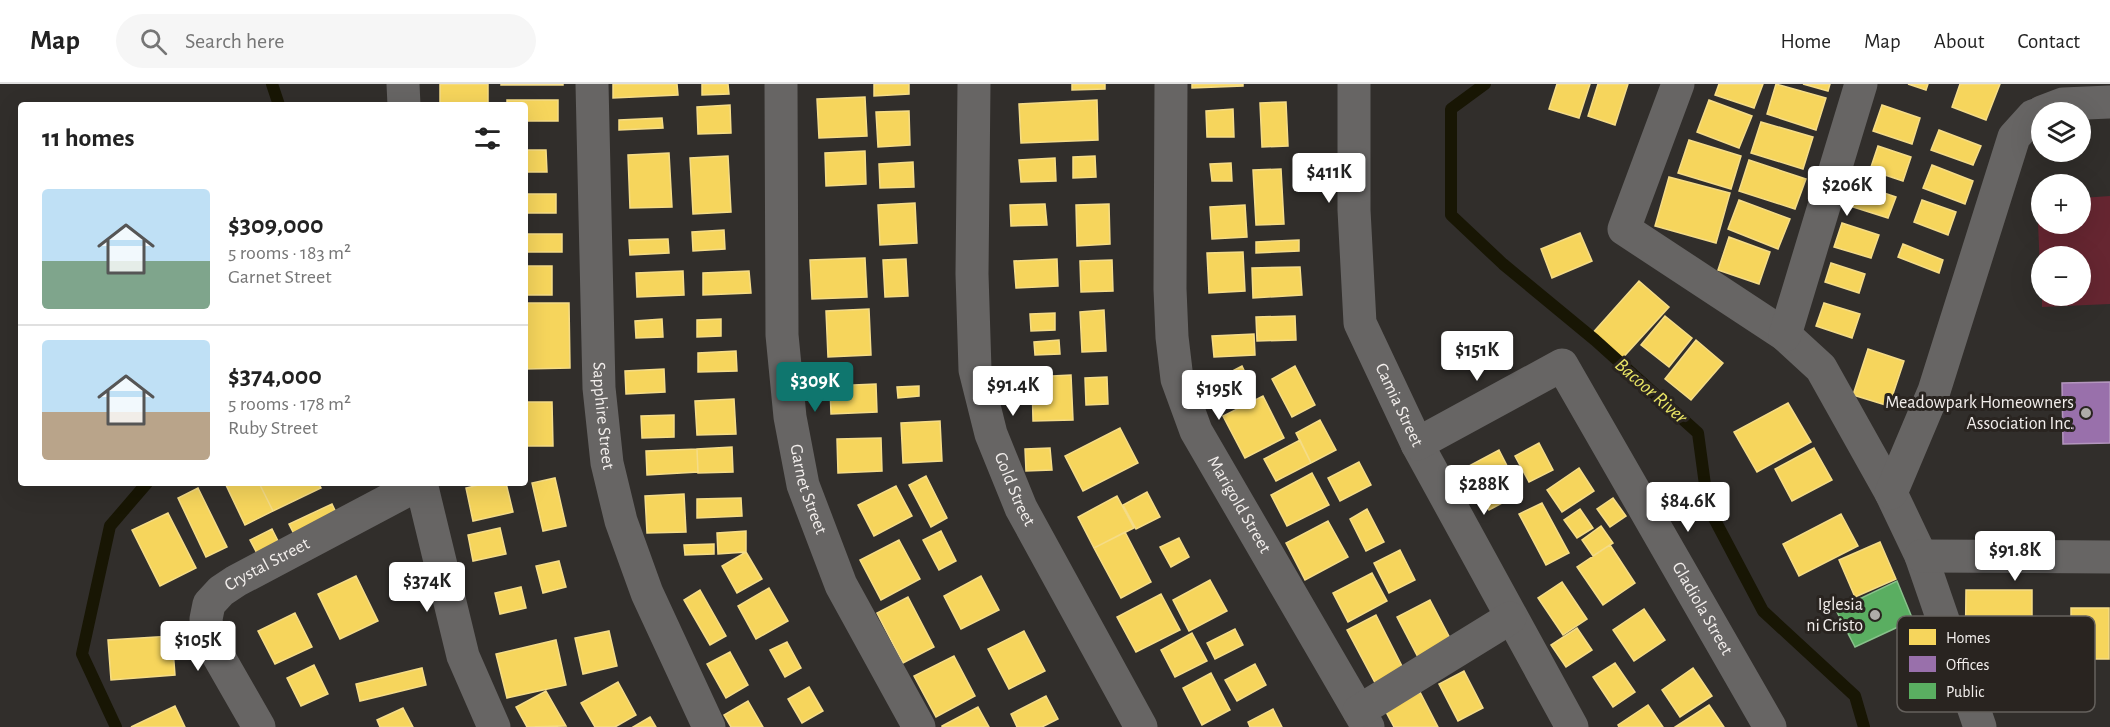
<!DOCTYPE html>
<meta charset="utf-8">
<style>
:root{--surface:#fff;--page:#f6f6f6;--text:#222;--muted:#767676;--line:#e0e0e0;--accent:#0f766e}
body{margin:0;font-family:"Alegreya Sans",sans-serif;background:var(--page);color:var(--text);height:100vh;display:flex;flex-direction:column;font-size:22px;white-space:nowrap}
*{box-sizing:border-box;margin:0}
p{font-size:20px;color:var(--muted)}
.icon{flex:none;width:33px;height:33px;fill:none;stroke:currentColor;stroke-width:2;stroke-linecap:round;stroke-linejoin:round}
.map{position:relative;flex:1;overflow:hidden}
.side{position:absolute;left:18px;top:18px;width:510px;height:384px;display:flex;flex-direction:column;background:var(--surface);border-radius:6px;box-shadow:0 6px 24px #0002}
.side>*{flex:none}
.tools{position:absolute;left:2031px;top:18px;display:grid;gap:12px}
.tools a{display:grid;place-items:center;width:60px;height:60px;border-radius:50%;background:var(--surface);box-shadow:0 6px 24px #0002;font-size:30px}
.price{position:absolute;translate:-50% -51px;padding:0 14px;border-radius:6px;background:#fff;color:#222;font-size:20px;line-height:39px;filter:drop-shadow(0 2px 3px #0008)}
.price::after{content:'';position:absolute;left:50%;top:36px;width:18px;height:14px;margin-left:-9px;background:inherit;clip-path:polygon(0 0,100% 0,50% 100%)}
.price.selected{background:var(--accent);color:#fff}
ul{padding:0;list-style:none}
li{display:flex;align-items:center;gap:18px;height:150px;padding:0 24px}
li+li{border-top:2px solid var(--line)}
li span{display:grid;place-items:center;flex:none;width:168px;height:120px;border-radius:6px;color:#555}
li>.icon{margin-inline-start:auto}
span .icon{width:72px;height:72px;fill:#fffc;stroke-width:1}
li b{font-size:26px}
h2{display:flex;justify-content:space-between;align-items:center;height:72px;padding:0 24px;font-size:26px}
header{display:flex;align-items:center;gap:36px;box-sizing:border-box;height:84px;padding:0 30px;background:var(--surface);border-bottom:2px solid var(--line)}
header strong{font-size:28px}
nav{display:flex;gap:33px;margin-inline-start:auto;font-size:21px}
.search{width:420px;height:54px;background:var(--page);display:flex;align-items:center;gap:15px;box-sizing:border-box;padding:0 21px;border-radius:33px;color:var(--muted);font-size:22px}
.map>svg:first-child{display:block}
.green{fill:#662631}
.homes{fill:#f6d55c;stroke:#f5dc87;stroke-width:1.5}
.offices{fill:#9970ab;stroke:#b496be;stroke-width:1.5}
.public{fill:#5aae61;stroke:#88c18b;stroke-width:1.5}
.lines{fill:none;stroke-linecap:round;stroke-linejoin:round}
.stream{stroke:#181604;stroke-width:12}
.minor{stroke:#676564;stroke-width:33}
.poi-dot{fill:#aeaba8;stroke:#292420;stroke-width:2}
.labels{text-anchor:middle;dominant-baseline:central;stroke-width:6;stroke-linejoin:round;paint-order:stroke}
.poi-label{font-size:18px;fill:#f2eeec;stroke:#292420;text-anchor:end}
.street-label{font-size:18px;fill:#f2eeec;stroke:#292420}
.water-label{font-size:20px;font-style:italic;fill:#e9e565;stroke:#292420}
.key{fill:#292420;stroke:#65615d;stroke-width:1.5}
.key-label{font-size:16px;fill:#f2eeec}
</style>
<header>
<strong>Map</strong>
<div class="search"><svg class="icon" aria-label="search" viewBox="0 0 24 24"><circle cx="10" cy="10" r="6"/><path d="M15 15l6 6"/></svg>Search here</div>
<nav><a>Home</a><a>Map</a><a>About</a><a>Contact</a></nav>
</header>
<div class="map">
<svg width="2110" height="643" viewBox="0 0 2110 643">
<rect width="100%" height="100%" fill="#312e2b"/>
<path class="green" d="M2110,112V220L2042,223V212H2080V172H2042L2041,209L2037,116L2041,115L2042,140H2080L2081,114Z"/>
<path class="homes" d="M440,0H488V21H440Z
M501,0H563V1H501Z
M613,0H677L678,11L613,14Z
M702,0H728L729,10L702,11Z
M874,0H909V10L874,12Z
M1072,0H1105V5L1072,6Z
M1192,0H1243V2L1192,4Z
M1557,0H1590L1579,34L1549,25Z
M1598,0H1628L1615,41L1588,32Z
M1719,0H1763L1754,24L1715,11Z
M1776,0L1826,14L1816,46L1767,30Z
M1803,0H1830L1828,7Z
M1908,0H1928L1926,6Z
M1960,0H2000L1986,36L1952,23Z
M865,13L867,52L819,54L817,15Z
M507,16H558V37H525V21H507Z
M1097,16L1098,56L1021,59L1019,20Z
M1709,16L1752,32L1739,64L1697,48Z
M1286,18L1288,62L1262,63L1260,19Z
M730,21L731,49L698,50L697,23Z
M1882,21L1920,34L1912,60L1873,47Z
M1233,25L1234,53H1207L1206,27Z
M909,27L910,61L878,63L876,28Z
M662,34L663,44L619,46V36Z
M1761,38L1813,53L1803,85L1751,69Z
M1939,46L1981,62L1973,81L1931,66Z
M1689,56L1741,72L1731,105L1678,89Z
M1878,62L1911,73L1903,97L1870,86Z
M525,66H546L547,88H525Z
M865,67L866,100L826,102L825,69Z
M669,69L672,123L630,124L628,71Z
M728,72L731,128L693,130L690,74Z
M1095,72L1096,93L1073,94V73Z
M1055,74L1056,97L1021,98L1019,76Z
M1749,76L1806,95L1795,125L1739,107Z
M913,78L914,103L880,104L879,80Z
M1231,79L1232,97H1212L1210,80Z
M1932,81L1973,97L1965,120L1923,104Z
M1281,85L1284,140L1256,141L1253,86Z
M1669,93L1730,109L1716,159L1655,142Z
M1857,100L1896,113L1888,134L1850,122Z
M525,110H556V129H525Z
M1739,116L1790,135L1778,165L1728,145Z
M1922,116L1956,128L1948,151L1914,138Z
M915,119L917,159L880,161L878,121Z
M1045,120L1047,141L1011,142L1010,121Z
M1109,120L1110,160L1077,162L1076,121Z
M1245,121L1247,153L1212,155L1210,123Z
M1842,139L1879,151L1871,174L1834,163Z
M724,146L725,165L693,167L692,148Z
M1580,149L1592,177L1552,194L1541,165Z
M525,150H562V168H525Z
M1729,153L1770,168L1759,200L1718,186Z
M668,155L669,169L630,171L629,156Z
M1299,156V167L1256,169V158Z
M1903,160L1943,176L1939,189L1898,173Z
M1243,168L1245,207L1209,209L1207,169Z
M865,174L867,213L812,215L810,176Z
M906,175L908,212L885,213L883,176Z
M1057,175L1058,202L1016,204L1014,177Z
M1112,176L1113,207L1081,208L1080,177Z
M1831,179L1865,190L1859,209L1825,198Z
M525,182H552V211H525Z
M1300,183L1302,211L1253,214L1252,184Z
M683,187L684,211L637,213L636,189Z
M749,187L751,209L703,211V189Z
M1639,197L1669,223L1619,278L1590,252Z
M525,219H569L570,284L525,285Z
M1824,219L1860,230L1852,254L1816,242Z
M869,225L871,271L828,273L826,227Z
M1104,226L1106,267L1082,268L1080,228Z
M1055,229V246L1031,247L1030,230Z
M1295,232L1296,256L1257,257L1256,233Z
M1665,232L1692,254L1669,283L1641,261Z
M662,235L663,253L636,254L635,237Z
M721,235V252L697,253V236Z
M1254,250L1255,271L1214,273L1212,252Z
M1059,256L1060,270L1035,271L1034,258Z
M1696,256L1723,279L1691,316L1665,295Z
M1868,265L1904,277L1889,322L1853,311Z
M736,267L737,287L698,288V269Z
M1242,282L1253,305L1219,322L1207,300Z
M1295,282L1315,321L1292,333L1272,295Z
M664,285L665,308L626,310L625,287Z
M1071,291L1073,336L1033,337L1032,293Z
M1107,293L1108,320L1086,321L1085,294Z
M876,300L877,328L831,330L830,302Z
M919,302V312L898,314L897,303Z
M1263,312L1284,354L1245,374L1223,332Z
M734,315L736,350L697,351L695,317Z
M525,318H552L553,362H525Z
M1788,319L1811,358L1757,388L1734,348Z
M674,331V353L642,354L641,332Z
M1320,336L1336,366L1311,379L1296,349Z
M940,337L942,377L903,379L901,339Z
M1120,344L1138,379L1083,407L1065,372Z
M881,354L882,387L838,389L837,355Z
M1300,356L1311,379L1276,397L1264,375Z
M1539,359L1553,386L1529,398L1515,372Z
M732,363L733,388L698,389L697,365Z
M1050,364L1052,386L1026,387L1025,365Z
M1814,364L1832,396L1792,417L1775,385Z
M697,365L698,388L647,391L646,367Z
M1499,366L1521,409L1489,426L1467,383Z
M1359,378L1371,401L1340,417L1328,394Z
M1579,384L1594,407L1562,428L1547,406Z
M1312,389L1329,421L1287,442L1271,411Z
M926,392L947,434L931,443L909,401Z
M555,394L566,442L543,447L532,399Z
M225,399H259L273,427L245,441Z
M259,399H318L321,404L273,427Z
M487,399H506L513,428L473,437L466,404Z
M896,402L912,432L874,452L858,421Z
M198,404L227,463L206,473L178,414Z
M1147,408L1160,433L1136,445L1123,421Z
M684,410L686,448L647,449L645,412Z
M1117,412L1134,444L1094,464L1078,433Z
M741,414L742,432L697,434V415Z
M1613,414L1626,432L1610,443L1597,425Z
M1542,419L1569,469L1546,481L1519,430Z
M332,420L340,437L298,458L289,440Z
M1367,425L1384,458L1366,467L1350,435Z
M1580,425L1593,444L1577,454L1564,436Z
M168,429L196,484L160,502L132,446Z
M1841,430L1858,462L1799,492L1783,460Z
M1328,437L1348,473L1305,496L1286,459Z
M1601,442L1613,459L1593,472L1582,456Z
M500,444L506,470L473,477L468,451Z
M272,445L282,465L260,475L250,456Z
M746,447V468L718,470L717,449Z
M941,447L956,477L939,486L923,456Z
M1125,448L1151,498L1121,514L1094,464Z
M1179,454L1189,473L1171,483L1160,463Z
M899,456L920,495L881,516L860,476Z
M1880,458L1896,495L1855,513L1839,476Z
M714,460V470L685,471L684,461Z
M1610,461L1635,499L1603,521L1577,483Z
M1400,466L1415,496L1389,509L1374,479Z
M746,468L762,495L737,509L722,482Z
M559,477L566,503L543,509L536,482Z
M1372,489L1387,517L1348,538L1333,509Z
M356,492L378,537L340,555L318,510Z
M981,492L999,526L961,545L944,512Z
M1210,496L1227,527L1189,547L1173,516Z
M1562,498L1587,535L1563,551L1538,514Z
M521,503L526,524L500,530L495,509Z
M769,504L788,537L756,555L738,522Z
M700,506L726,552L710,561L684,516Z
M1966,506H2032V589H1965Z
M1161,510L1180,546L1136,568L1117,533Z
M908,513L934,563L903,579L877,529Z
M1430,516L1453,560L1420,577L1397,533Z
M2071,524H2109V575H2071Z
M1644,525L1665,556L1634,577L1613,546Z
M295,529L312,563L275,580L258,547Z
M1376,531L1408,594L1380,608L1347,546Z
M1577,544L1592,566L1566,583L1551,561Z
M1235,545L1243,561L1215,575L1207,559Z
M609,547L617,582L583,590L575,554Z
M1024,547L1045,587L1009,605L988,565Z
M1192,549L1207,577L1175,593L1161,566Z
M172,552L175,591L111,596L108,556Z
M556,556L566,601L507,614L496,570Z
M787,558L801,584L785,593L770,566Z
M730,568L748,601L726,614L707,580Z
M954,572L975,612L936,633L914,592Z
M1615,579L1635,608L1613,623L1593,593Z
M1255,580L1266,601L1237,617L1225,596Z
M314,581L328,610L301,622L287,594Z
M422,584L426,601L360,617L356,600Z
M1693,584L1712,612L1680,633L1662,606Z
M1464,587L1483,624L1458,637L1439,600Z
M1211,589L1230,626L1202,641L1183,604Z
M618,598L636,631L615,643H595L581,619Z
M809,603L823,627L802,639L788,615Z
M546,607L566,642L527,643L516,623Z
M1420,608L1438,643H1394L1385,626Z
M1046,612L1058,635L1042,643H1017L1011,630Z
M748,617L763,643H731L724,631Z
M1648,621L1663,643H1619L1618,641Z
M1709,621L1724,643H1675Z
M175,622L185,643H131Z
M978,623L989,643H942V642Z
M403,624L413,643H380L377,636Z
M1273,625L1282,643H1250L1248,638Z
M650,633L656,643H633Z"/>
<path class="offices" d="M2110,298V359L2063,360L2062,299Z"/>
<path class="public" d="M1897,497L1913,536L1855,563L1836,526Z"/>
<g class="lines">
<path class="stream" d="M272,0L279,21
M1485,0L1451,25V131L1503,180L1595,256L1698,349L1708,423L1763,527L1855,612L1864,643
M116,643L82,570L110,442L147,399"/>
<g class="minor">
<path d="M403,0L404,21"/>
<path id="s1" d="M592,0L599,304L607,379L621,437L647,509L709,643"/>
<path id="s2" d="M781,0L782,251L790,333L803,401L841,501L919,643"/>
<path id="s3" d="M974,0L972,190L975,286L991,350L1021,424L1141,643"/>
<path id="s4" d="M1171,0L1170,205L1172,253L1177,295L1196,347L1368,643"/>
<path id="s5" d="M1354,0V126L1360,239L1417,360L1572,643"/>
<path d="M1678,0L1624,145L1785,251L1821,284L1891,409L1921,472L1980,643"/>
<path d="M2042,28L2063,20L2110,18"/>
<path d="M1785,251L1861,0"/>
<path id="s6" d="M1417,360L1562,281L1770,643"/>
<path d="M1891,409L1934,307L2014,53L2033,32L2042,29"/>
<path d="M1921,472L2110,473"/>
<path d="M1359,627L1510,534"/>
<path id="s7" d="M259,643L208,554L206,535L209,520L221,507L236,497L421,399L463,572L494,643"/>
</g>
</g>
<g class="poi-dot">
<circle cx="2086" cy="329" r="6"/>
<circle cx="1875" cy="531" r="6"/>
</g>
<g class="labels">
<g class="poi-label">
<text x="2074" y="319">Meadowpark Homeowners<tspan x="2074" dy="21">Association Inc.</tspan></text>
<text x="1863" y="521">Iglesia<tspan x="1863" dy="21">ni Cristo</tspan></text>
</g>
<g class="street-label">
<text stroke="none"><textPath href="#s5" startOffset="330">Camia Street</textPath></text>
<text stroke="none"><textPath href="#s1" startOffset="332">Sapphire Street</textPath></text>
<text stroke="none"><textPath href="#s2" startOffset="408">Garnet Street</textPath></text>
<text stroke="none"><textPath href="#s3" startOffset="412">Gold Street</textPath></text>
<text stroke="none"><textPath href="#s4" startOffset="436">Marigold Street</textPath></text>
<text stroke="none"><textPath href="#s7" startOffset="208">Crystal Street</textPath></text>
<text stroke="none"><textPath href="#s6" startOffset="446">Gladiola Street</textPath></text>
</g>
<g class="water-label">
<text transform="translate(1651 307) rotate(41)">Bacoor River</text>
</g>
</g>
<rect x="1897" y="532" width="198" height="96" rx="9" class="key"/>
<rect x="1909" y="545" width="27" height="16" fill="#f6d55c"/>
<rect x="1909" y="572" width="27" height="16" fill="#9970ab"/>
<rect x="1909" y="599" width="27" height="16" fill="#5aae61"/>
<g class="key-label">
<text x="1946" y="559">Homes</text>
<text x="1946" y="586">Offices</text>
<text x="1946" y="613">Public</text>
</g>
</svg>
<div class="tools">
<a><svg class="icon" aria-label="layers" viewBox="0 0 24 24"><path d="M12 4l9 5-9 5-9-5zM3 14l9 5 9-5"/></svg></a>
<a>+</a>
<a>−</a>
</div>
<b class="price" style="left:1329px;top:120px">$411K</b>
<b class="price" style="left:1847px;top:133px">$206K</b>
<b class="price" style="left:1477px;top:298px">$151K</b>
<b class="price selected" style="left:815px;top:329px">$309K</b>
<b class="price" style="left:1013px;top:333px">$91.4K</b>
<b class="price" style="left:1219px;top:337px">$195K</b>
<b class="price" style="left:1484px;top:432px">$288K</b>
<b class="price" style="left:1688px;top:449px">$84.6K</b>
<b class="price" style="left:2015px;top:498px">$91.8K</b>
<b class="price" style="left:427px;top:529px">$374K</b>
<b class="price" style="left:198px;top:588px">$105K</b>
<section class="side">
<h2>11 homes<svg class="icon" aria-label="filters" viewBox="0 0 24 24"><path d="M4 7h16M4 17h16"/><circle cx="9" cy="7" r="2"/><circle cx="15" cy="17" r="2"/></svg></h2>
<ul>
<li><span style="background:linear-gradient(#bfe0f5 60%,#7fa58c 0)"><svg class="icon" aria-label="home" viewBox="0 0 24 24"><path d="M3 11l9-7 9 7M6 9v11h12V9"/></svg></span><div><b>$309,000</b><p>5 rooms · 183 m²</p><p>Garnet Street</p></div></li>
<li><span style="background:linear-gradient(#bfe0f5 60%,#b9a48a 0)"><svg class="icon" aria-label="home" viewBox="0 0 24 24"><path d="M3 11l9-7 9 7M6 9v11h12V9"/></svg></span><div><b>$374,000</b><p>5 rooms · 178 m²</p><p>Ruby Street</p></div></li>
</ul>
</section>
</div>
